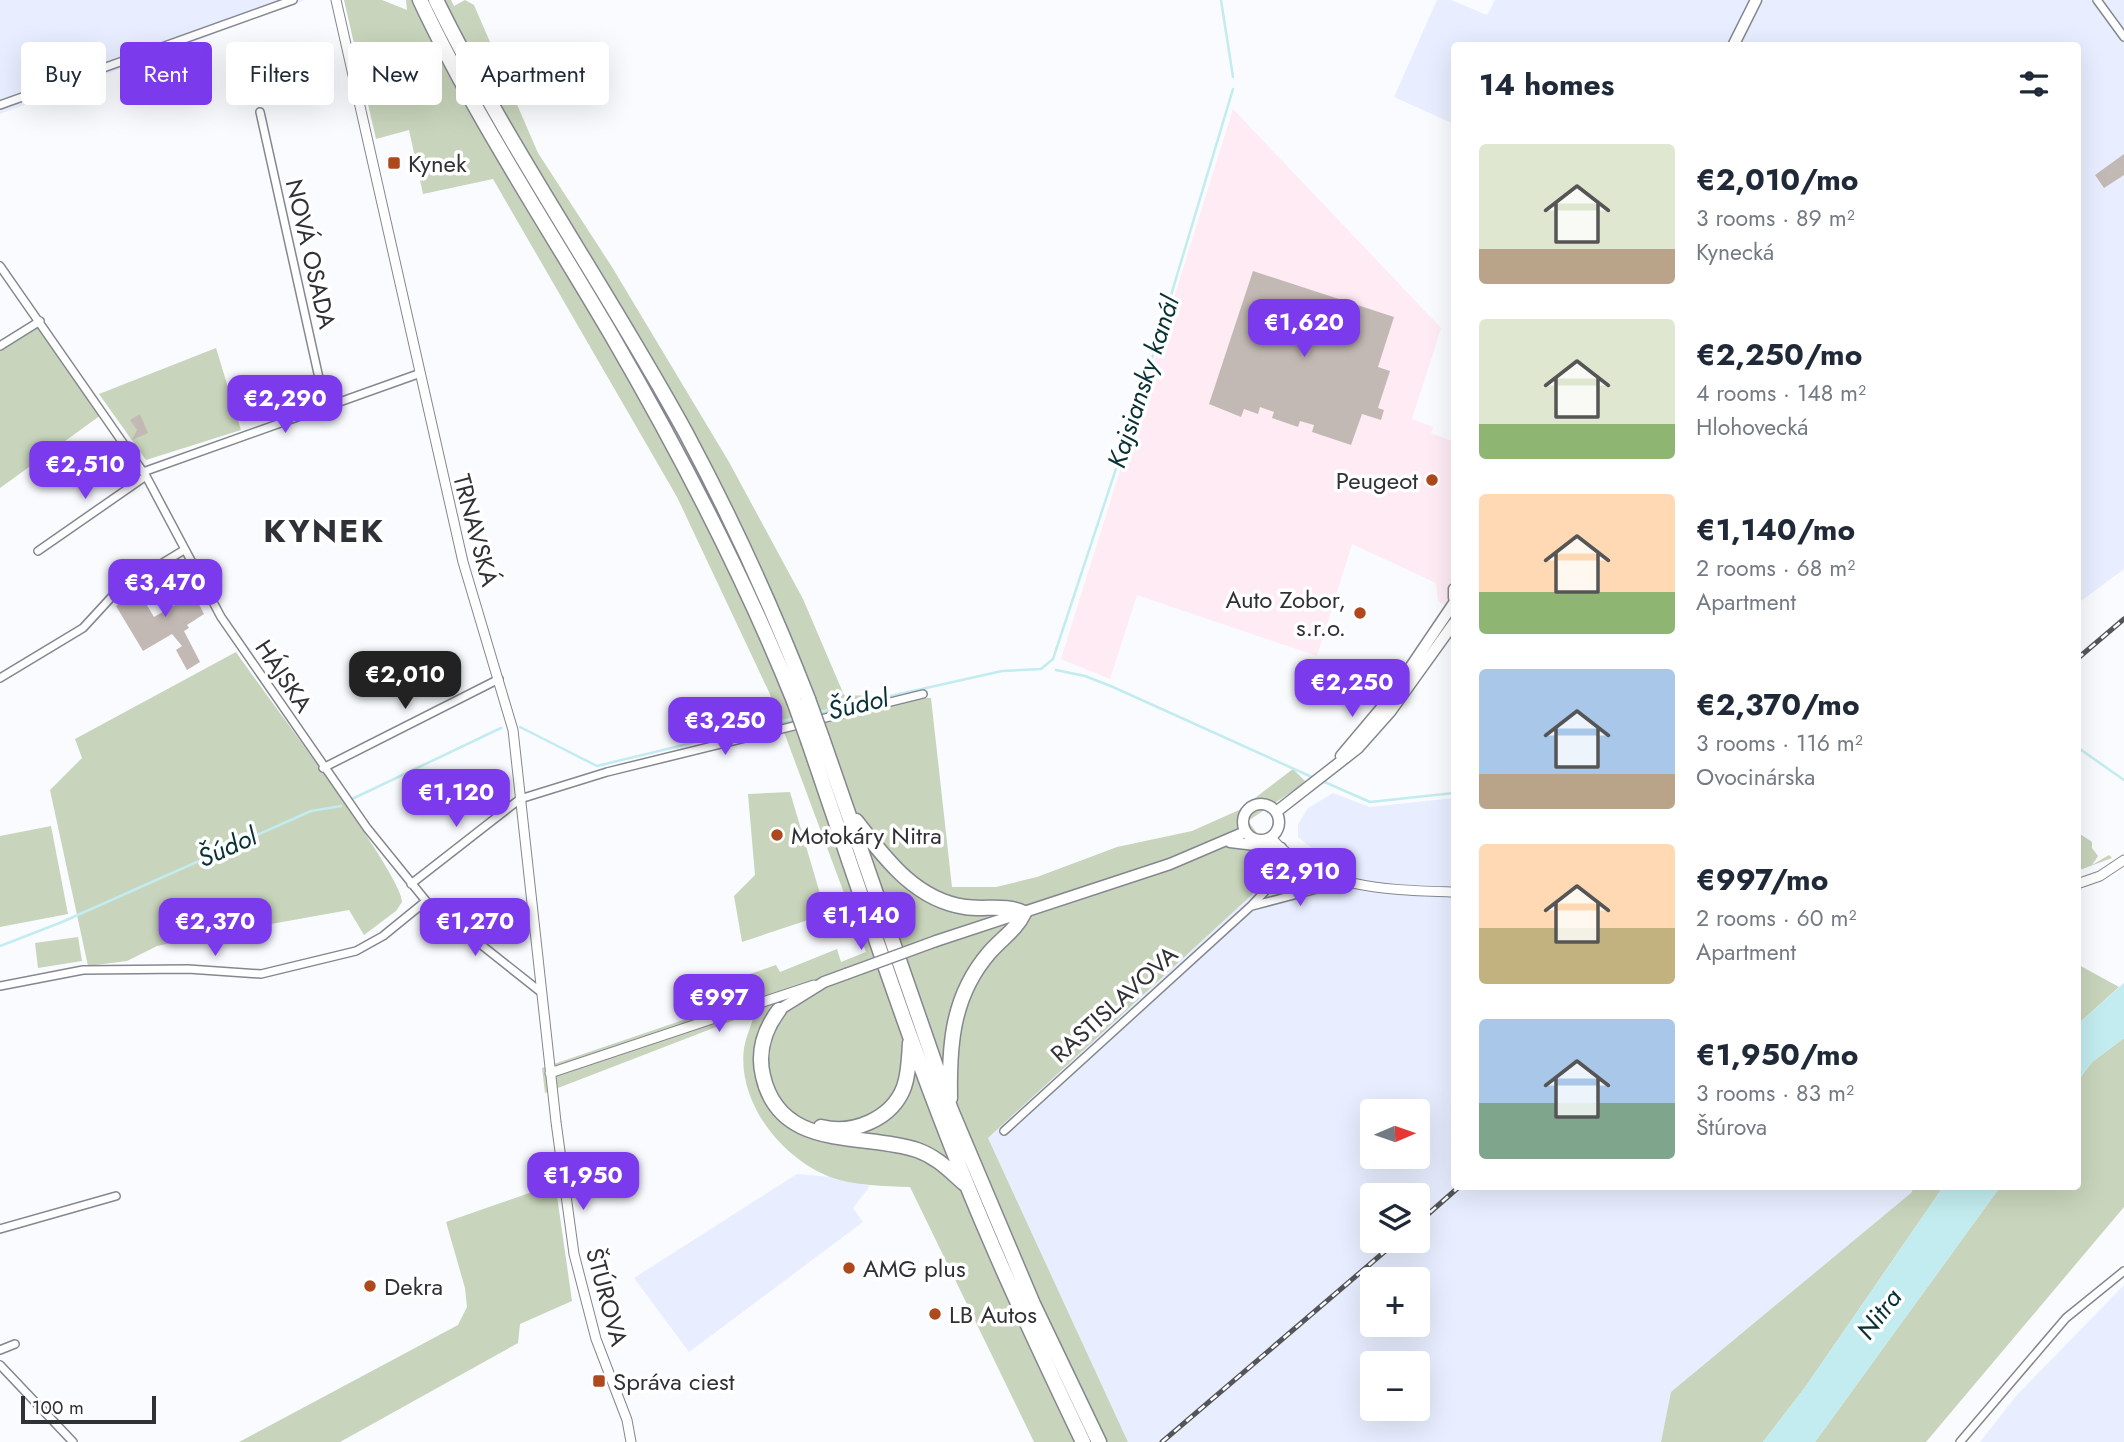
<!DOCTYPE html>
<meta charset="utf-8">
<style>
:root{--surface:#fff;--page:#f6f6f7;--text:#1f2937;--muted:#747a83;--accent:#7c3aed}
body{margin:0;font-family:Jost,sans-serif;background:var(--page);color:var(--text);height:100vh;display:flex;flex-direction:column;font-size:26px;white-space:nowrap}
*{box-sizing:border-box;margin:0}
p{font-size:23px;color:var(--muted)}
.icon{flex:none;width:38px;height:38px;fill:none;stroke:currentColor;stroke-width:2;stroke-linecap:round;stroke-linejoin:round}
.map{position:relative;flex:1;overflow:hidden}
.details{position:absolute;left:1451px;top:42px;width:630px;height:1148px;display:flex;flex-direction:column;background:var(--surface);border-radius:7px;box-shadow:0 7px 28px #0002}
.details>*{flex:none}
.banner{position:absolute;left:21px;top:42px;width:665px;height:63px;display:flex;gap:14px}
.needle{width:46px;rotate:88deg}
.fabs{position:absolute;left:1360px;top:1099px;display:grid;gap:14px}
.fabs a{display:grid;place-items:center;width:70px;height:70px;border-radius:7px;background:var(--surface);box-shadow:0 7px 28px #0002;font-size:35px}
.scale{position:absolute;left:21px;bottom:18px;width:135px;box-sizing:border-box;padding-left:7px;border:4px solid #303135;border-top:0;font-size:19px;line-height:24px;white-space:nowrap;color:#303135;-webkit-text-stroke:5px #fff;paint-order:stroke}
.price{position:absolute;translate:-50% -60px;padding:0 16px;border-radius:14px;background:var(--accent);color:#fff;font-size:23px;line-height:46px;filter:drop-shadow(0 2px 4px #0008)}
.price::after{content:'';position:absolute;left:50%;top:42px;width:21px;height:16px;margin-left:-10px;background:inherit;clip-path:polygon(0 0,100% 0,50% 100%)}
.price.active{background:#222;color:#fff}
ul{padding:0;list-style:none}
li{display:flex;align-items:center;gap:21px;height:175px;padding:0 28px}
li span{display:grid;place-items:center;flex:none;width:196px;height:140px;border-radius:7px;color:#555}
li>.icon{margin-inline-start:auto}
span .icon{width:84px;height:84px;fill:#fffc;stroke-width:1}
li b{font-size:30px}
h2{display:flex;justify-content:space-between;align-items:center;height:84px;padding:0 28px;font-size:30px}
.tag{padding:0 24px;border-radius:7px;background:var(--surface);box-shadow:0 7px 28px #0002;font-size:24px;line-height:63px}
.tag.active{background:var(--accent);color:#fff}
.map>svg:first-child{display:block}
.commercial{fill:#feebf4}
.built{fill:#e8eeff;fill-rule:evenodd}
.green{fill:#c8d4bb}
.water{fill:#c2ecef}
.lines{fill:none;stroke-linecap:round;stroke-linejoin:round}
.stream{stroke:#c2ecef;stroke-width:2.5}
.building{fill:#c3b9b4}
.minor-casing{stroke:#84878f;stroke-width:10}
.tertiary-casing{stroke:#84878f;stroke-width:11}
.secondary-casing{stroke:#84878f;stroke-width:13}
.motorway-casing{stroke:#84878f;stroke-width:17}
.minor{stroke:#fff;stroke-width:7}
.tertiary{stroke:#fff;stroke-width:9}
.secondary{stroke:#fff;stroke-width:10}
.motorway{stroke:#fff;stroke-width:14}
.rail-casing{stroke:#535558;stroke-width:5}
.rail{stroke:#fff;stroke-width:2.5;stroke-dasharray:8;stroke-linecap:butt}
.secondary-bridge-casing{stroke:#84878f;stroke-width:13;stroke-linecap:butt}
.motorway-bridge-casing{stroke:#84878f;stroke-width:17;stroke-linecap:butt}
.secondary-bridge{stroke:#fff;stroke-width:10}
.motorway-bridge{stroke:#fff;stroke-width:14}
.poi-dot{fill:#ae481d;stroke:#fff;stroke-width:2.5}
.labels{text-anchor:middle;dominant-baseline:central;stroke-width:7;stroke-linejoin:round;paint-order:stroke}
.poi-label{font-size:24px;fill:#303135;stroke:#fff;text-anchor:start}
.street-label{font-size:24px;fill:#303135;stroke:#fff}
.water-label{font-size:26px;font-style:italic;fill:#073134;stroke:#fff}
.district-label{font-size:32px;font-weight:bold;letter-spacing:2px;fill:#2f3138;stroke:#fff}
</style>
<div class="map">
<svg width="2124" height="1442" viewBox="0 0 2124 1442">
<rect width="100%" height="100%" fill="#f9fbfe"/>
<path class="commercial" d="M1233,109L1441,328L1412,419L1433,427L1431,433L1454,442V611L1438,601L1436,583L1352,544L1317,656L1137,595L1110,679L1061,659Z"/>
<path class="built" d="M0,0H305L0,114Z
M1437,0H1451L1487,15L1495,0H2124V569L2077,604V46H1454V124L1394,97Z
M1333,793L1370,807L1454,798V1186L1914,1187L1911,1193L1672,1392L1661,1442H1128L988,1138L1282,867L1320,855L1298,837V824L1308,808ZM1372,1111H1418V1157H1372ZM1372,1195H1418V1241H1372ZM1372,1279H1418V1325H1372ZM1372,1363H1418V1409H1372Z
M797,1174L830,1177L870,1186L853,1208L863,1222L689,1352L634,1278Z
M2124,1285V1442H1980L2016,1396Z"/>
<path class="green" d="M344,0H382L407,10L406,0H451L454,6L465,0L474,5L538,153L612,267L729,462L803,599L844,695L931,698L952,887H996L1037,877L1117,847L1192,831L1239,810L1293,769L1306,782L1248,821L1282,867L988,1138L1128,1442H1034L910,1187C883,1186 856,1186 830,1177C781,1158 737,1102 744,1048C746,1036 752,1024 755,1012L545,1093L542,1068L751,997L747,975L776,965L780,972L837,949L841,962L866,952L769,692L677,497L493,179L423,194L409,130L376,139Z
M40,326L101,415L0,488V351Z
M216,348L241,430L146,460L99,394Z
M236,652C261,689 403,875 402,902L396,911L364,935L349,910L199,937L157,946L127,961L88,966L50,790L82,758L75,739Z
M790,792L826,914L742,942L734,896L755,875L748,794Z
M51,826L68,914L0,927V836Z
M2077,832L2092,842V848L2098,856L2092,865L2109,855L2112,858L2077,871Z
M78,937L82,961L38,968L35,943Z
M2077,964L2119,987L2077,1025Z
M2124,1038V1207L1926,1442H1815L2000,1187L2077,1186V1082L2092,1062Z
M1914,1187H1943L1806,1386L1763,1442H1661L1671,1392L1911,1193Z
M550,1190L557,1196L572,1301L520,1324L518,1343L340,1442H239L458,1325L467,1307L465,1288L446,1222L535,1191Z"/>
<path class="water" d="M2124,983V1038L2092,1062L2077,1082V1025Z
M1943,1187H2000L1815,1442H1763L1806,1386Z"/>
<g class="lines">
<path class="stream" d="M1221,0L1233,77
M1056,670L1085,676L1113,687L1314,778
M819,712L1002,671L1041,669L1053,659L1147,375L1233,89
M520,727L597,766L795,718
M2077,747L2124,780
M1320,780L1370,802L1454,793
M352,799L501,728
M0,946L62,922L311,811L341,806"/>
</g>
<path class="building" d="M2124,154V175L2104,188L2095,175Z
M1253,271L1394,317L1378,367L1390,371L1378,408L1384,410L1381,420L1362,414L1351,445L1312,432L1314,425L1300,421L1298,427L1272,418L1274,412L1260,407L1258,414L1244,409L1241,417L1209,404Z
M140,414L148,433L132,440L137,430L130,420Z
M180,567L204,614L187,625L189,628L184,631L200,662L187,670L176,650L182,646L172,634L143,651L116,606L139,592L154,617L182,601L167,575Z"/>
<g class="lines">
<defs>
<path id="minor" d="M2097,0L2124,37
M0,105L293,0
M260,112L325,405
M0,266L146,476L221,617L367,828L426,901L542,993
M0,346L40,321
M143,472L418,374
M38,551L146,476
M0,678L83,628L118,590L184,550
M813,721L923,694
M323,768L499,679
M411,884L520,799L607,772L802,724
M1252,906L1343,882
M0,986L83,970L188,969L261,974L356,951L383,936L426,901
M1004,1131L1251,906L1296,859
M0,1229L116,1196
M0,1350L15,1344
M0,1365L73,1442
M1960,1442L2066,1318L2124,1271"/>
<path id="tertiary" d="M336,0L463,562L513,730L556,1122L574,1254L596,1339L627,1420L631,1442
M1271,838C1318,890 1389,890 1454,892
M2077,884L2100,876L2124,860
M550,1073L814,985"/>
<path id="secondary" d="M1733,46L1756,0
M1454,589V598
M1341,756L1389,699L1454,603
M1243 822a18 18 0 1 1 36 0a18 18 0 1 1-36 0Z
M1276,812L1358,748L1390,712L1454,623
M1230,842L1281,848
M936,941L1170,864L1245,832
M779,1010L824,982L846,974"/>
<path id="motorway" d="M420,0C475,117 547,225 612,336C681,455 743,574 794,701
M436,0C510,151 607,288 687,435C733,521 773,609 808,699
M822,738L951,1110L1033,1304L1099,1442
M809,743C866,909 920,1078 990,1240C1019,1308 1051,1375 1083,1442
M856,821C885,858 915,900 965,907C985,910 1006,904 1024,913C1016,930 1001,939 989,953C952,996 949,1045 950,1098
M779,1010C764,1030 757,1051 763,1076C780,1152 863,1132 917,1150C937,1157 950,1171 965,1184
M821,1127C853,1135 892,1119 904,1087C909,1073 909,1057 910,1043"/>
</defs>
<use href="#minor" class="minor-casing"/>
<use href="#tertiary" class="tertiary-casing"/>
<use href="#secondary" class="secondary-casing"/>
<use href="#motorway" class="motorway-casing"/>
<use href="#minor" class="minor"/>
<use href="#tertiary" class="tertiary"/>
<use href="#secondary" class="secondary"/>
<use href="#motorway" class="motorway"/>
<defs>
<path id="rail" d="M2077,659L2124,619
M1418,1223L1460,1186
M1162,1442L1397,1241"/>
</defs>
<use href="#rail" class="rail-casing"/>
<use href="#rail" class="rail"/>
<defs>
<path id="secondary-bridge" d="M846,974L936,941"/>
<path id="motorway-bridge" d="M808,699L822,738
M794,701L809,743"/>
</defs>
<use href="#secondary-bridge" class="secondary-bridge-casing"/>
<use href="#motorway-bridge" class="motorway-bridge-casing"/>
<use href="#secondary-bridge" class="secondary-bridge"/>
<use href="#motorway-bridge" class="motorway-bridge"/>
</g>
<g class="poi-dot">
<rect x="387" y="156" width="14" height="14" rx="3.5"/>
<circle cx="1432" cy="480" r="7"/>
<circle cx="1360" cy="613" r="7"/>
<circle cx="777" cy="835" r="7"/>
<circle cx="849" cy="1268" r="7"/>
<circle cx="370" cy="1286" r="7"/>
<circle cx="935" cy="1314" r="7"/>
<rect x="592" y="1374" width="14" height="14" rx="3.5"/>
</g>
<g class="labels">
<g class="poi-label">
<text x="408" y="163">Kynek</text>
<text x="1418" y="480" text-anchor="end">Peugeot</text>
<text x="1346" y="599" text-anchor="end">Auto Zobor,<tspan x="1346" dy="28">s.r.o.</tspan></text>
<text x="791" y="835">Motokáry Nitra</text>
<text x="863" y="1268">AMG plus</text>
<text x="384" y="1286">Dekra</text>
<text x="949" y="1314">LB Autos</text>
<text x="613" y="1381">Správa ciest</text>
</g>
<g class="street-label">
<text transform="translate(311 254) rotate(77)">NOVÁ OSADA</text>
<text transform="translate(476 530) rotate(75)">TRNAVSKÁ</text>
<text transform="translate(284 676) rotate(56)">HÁJSKA</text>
<text transform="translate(1114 1004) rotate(-42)">RASTISLAVOVA</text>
<text transform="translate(607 1297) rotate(75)">ŠTÚROVA</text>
</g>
<g class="water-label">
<text transform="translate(1143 382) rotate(-72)">Kajsiansky kanál</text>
<text transform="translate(858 704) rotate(-13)">Šúdol</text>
<text transform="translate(227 847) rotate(-24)">Šúdol</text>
<text transform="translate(1879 1314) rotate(-53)">Nitra</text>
</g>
<g class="district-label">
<text x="324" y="531">KYNEK</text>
</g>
</g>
</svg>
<div class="fabs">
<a><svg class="needle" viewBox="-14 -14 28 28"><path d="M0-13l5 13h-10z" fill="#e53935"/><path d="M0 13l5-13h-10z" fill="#747a83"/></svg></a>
<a><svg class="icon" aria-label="layers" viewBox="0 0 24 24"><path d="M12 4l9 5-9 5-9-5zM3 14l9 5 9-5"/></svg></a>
<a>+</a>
<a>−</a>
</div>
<div class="scale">100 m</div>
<b class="price" style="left:1304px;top:359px">€1,620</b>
<b class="price" style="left:285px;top:435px">€2,290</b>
<b class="price" style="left:85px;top:501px">€2,510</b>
<b class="price" style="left:165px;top:619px">€3,470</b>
<b class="price active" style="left:405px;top:711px">€2,010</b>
<b class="price" style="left:1352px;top:719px">€2,250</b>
<b class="price" style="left:725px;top:757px">€3,250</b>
<b class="price" style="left:456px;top:829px">€1,120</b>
<b class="price" style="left:1300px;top:908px">€2,910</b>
<b class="price" style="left:861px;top:952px">€1,140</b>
<b class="price" style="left:215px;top:958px">€2,370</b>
<b class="price" style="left:475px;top:958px">€1,270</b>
<b class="price" style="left:719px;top:1034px">€997</b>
<b class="price" style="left:583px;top:1212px">€1,950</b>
<div class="banner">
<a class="tag">Buy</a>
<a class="tag active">Rent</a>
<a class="tag">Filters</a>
<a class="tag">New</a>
<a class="tag">Apartment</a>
</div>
<section class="details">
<h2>14 homes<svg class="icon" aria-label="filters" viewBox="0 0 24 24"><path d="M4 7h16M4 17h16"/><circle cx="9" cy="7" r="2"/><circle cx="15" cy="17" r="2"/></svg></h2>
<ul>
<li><span style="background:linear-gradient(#dfe7d0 75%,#b9a48a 0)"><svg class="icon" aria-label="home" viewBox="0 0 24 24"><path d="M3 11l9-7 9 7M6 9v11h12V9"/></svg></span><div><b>€2,010/mo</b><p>3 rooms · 89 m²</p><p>Kynecká</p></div></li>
<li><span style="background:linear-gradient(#dfe7d0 75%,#8fb573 0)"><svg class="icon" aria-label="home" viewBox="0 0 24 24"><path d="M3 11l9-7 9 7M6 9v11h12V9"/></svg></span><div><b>€2,250/mo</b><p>4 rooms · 148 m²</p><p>Hlohovecká</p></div></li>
<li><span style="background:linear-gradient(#ffd9b3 70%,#8fb573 0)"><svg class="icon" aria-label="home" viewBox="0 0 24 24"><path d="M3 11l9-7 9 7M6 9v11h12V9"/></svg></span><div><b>€1,140/mo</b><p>2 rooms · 68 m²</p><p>Apartment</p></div></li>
<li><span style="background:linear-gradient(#a9c7e8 75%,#b9a48a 0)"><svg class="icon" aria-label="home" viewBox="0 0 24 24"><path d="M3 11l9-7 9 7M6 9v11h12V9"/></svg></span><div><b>€2,370/mo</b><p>3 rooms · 116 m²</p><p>Ovocinárska</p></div></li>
<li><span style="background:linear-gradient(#ffd9b3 60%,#c2b280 0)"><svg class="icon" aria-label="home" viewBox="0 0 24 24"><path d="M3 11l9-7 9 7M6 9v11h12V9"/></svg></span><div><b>€997/mo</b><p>2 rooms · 60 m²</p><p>Apartment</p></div></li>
<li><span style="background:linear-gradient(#a9c7e8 60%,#7fa58c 0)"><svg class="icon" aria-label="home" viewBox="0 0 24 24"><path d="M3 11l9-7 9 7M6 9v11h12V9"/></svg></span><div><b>€1,950/mo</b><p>3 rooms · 83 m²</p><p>Štúrova</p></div></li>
</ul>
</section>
</div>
